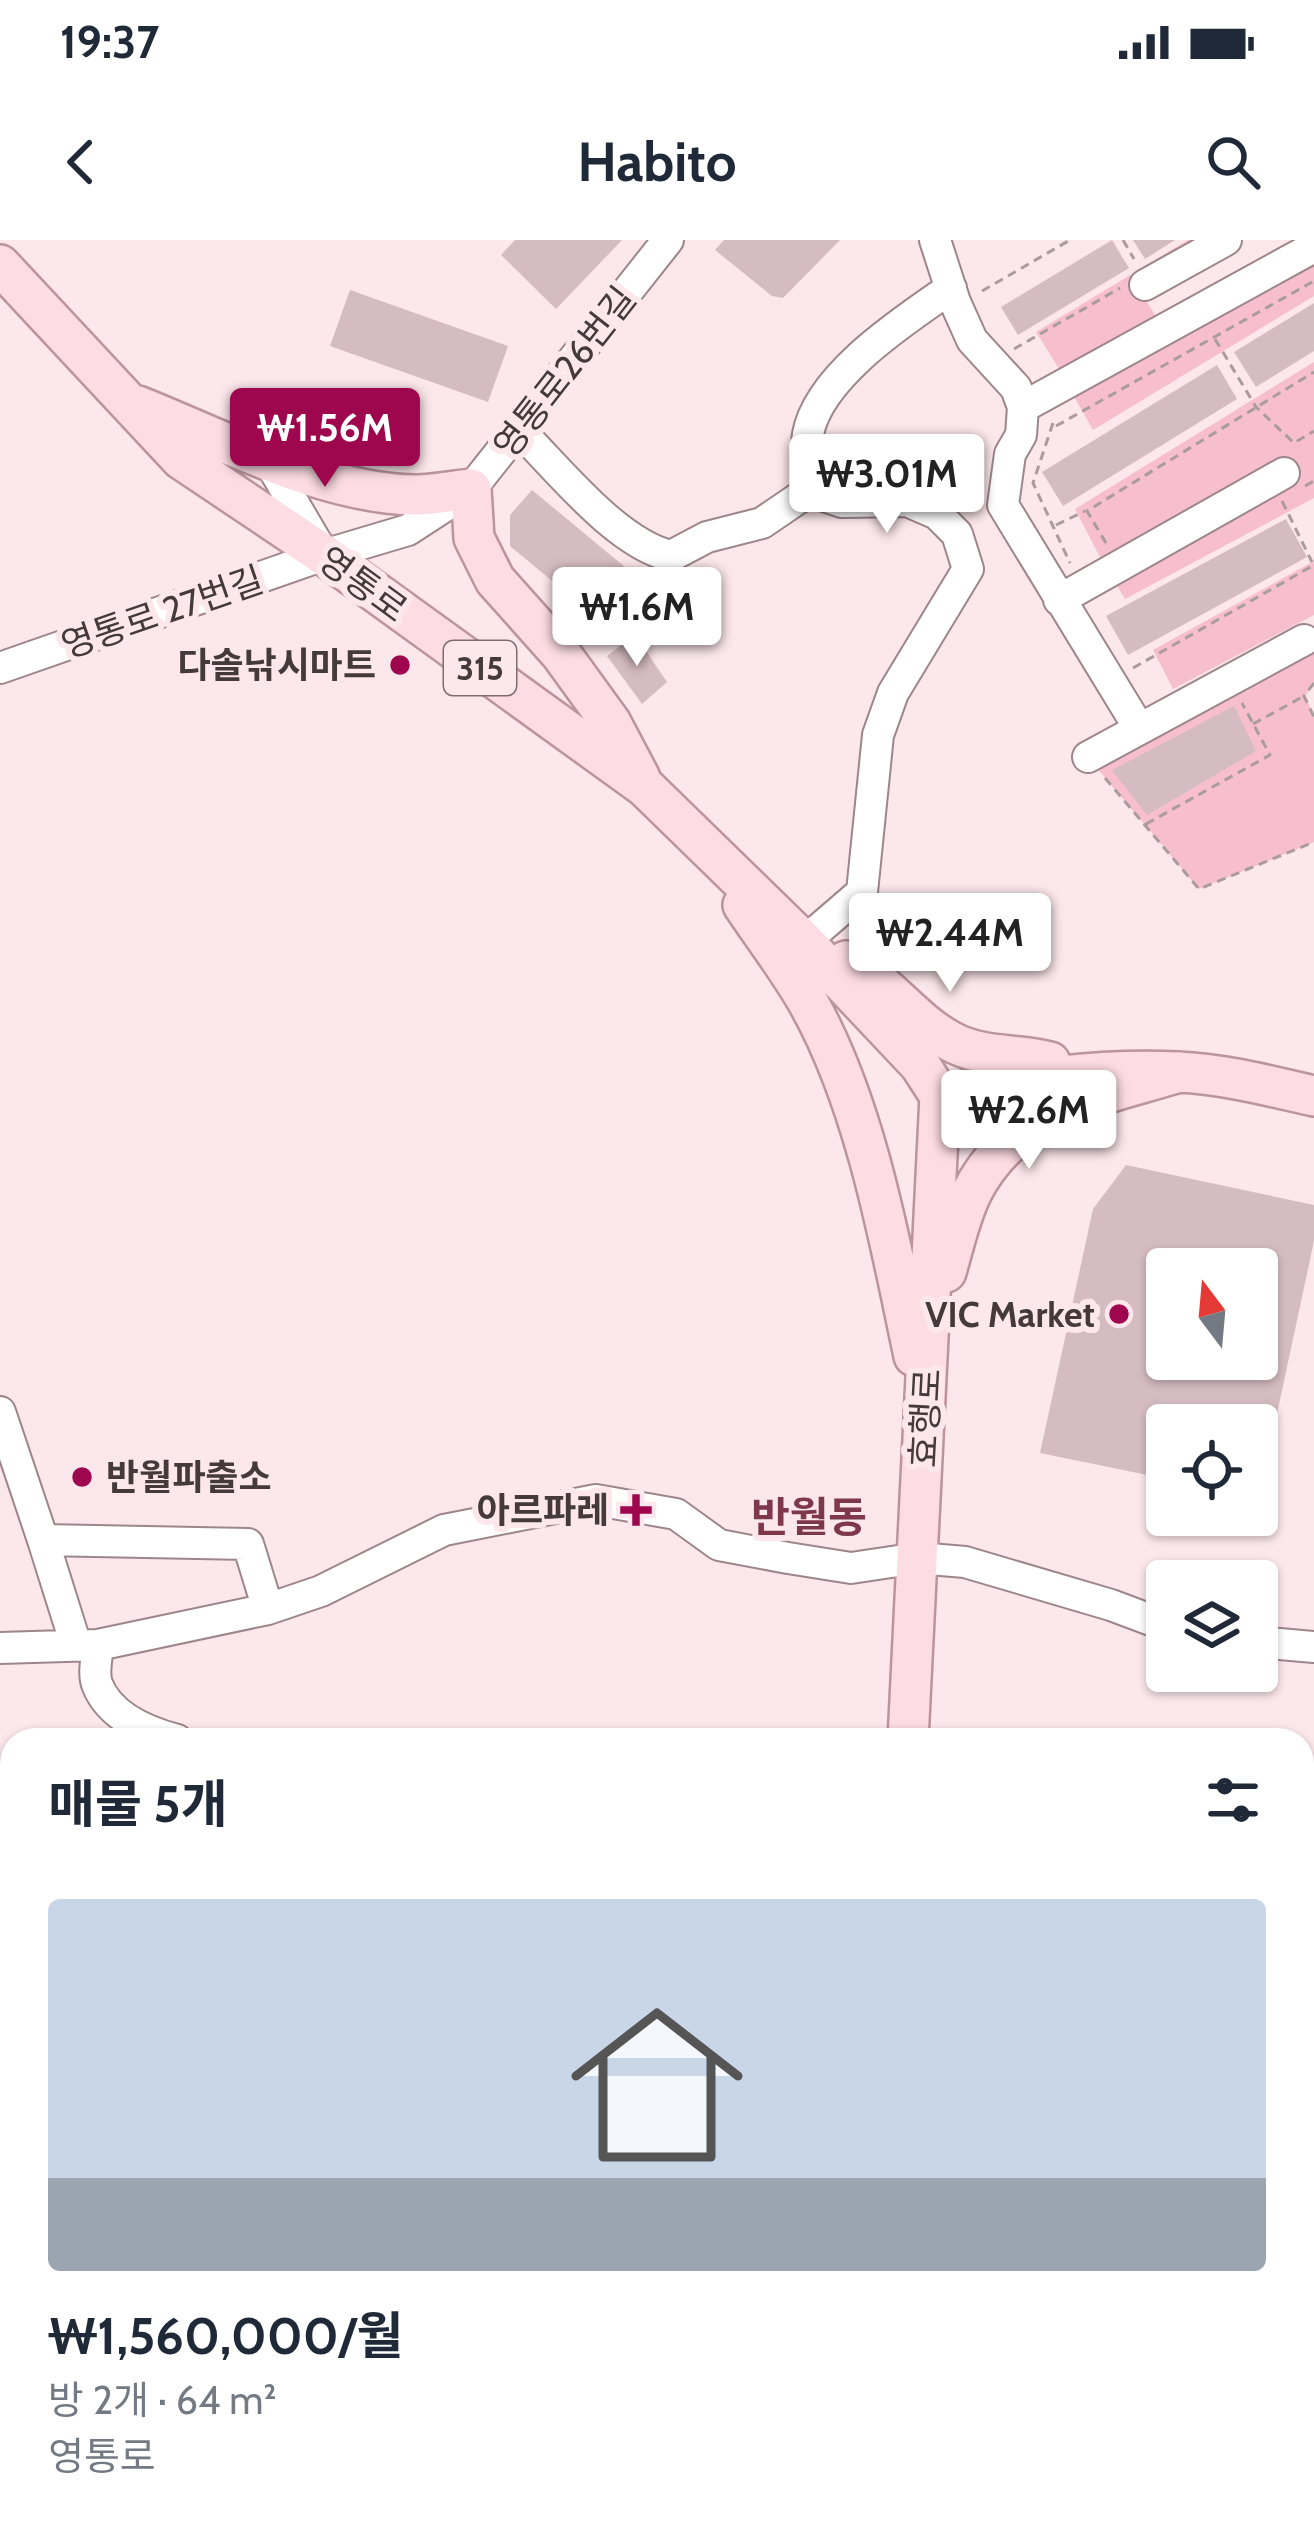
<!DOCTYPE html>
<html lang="ko">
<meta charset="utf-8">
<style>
:root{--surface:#fff;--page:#f6f6f7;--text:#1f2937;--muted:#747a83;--accent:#9e064e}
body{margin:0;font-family:Cabin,"Noto Sans KR",sans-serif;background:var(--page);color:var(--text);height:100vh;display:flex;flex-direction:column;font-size:45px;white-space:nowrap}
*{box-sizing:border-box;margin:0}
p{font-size:39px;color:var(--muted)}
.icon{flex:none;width:66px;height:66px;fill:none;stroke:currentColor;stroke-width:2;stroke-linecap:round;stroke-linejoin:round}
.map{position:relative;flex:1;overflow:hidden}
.details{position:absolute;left:0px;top:1488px;width:1314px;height:804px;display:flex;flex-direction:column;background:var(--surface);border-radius:36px 36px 0 0;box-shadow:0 3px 9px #0004}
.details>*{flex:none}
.needle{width:78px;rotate:344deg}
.controls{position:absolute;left:1146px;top:1008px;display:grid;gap:24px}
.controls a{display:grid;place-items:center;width:132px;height:132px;border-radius:12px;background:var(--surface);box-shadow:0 3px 9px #0004;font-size:60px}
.price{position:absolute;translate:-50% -102px;padding:0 27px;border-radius:12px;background:#fff;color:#222;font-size:39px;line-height:78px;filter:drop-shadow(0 3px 6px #0008)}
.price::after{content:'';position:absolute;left:50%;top:72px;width:36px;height:27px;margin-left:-18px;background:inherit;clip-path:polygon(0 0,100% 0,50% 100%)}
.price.current{background:var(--accent);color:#fff}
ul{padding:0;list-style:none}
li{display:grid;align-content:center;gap:24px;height:636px;padding:0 48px}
li span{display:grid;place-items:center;height:372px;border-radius:12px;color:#555}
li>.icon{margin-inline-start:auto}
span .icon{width:216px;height:216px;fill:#fffc;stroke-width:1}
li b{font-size:51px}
h2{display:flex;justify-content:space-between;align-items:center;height:144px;padding:0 48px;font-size:51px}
.status{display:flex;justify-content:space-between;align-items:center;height:84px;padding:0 60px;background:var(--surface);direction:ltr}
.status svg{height:33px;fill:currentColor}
header{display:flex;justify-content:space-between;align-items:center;height:156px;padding:0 48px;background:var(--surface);font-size:54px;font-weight:800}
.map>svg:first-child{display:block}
.green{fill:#f7bfcd}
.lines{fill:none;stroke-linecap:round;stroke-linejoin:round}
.stream{stroke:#db7995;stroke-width:6}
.building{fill:#d5bcc2;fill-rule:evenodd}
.minor-casing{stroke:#9d868b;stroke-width:34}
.major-casing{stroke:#bc949d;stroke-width:44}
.path{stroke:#ab9b9f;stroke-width:3;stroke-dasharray:9 6;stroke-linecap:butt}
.minor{stroke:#fff;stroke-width:30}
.major{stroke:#fddce3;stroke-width:39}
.poi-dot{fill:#9e064e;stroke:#fce7ec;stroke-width:4.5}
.labels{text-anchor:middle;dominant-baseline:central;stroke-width:12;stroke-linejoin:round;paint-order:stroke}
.shield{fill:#fce7ec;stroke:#7b6e71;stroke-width:3}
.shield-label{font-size:33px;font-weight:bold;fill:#443a3c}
.street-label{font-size:36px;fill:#443a3c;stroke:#fce7ec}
.poi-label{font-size:36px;font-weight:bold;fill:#443a3c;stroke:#fce7ec;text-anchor:end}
.quarter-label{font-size:42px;font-weight:bold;fill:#7e384e;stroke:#fce7ec}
</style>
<div class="status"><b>19:37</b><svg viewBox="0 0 49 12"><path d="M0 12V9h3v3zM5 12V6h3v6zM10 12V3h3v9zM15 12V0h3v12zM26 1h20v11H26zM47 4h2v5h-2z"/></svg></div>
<header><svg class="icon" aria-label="back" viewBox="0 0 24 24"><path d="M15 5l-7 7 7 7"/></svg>Habito<svg class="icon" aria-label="search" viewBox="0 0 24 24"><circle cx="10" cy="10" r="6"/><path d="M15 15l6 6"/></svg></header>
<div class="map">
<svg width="1314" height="2292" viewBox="0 0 1314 2292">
<rect width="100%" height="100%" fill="#fce7ec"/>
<path class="green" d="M1188,0H1210L1134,42L1159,81L1063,135L1036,92Z
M1314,17V56L1093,190L1072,153Z
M1314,122V258L1125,359L1113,339L1299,236L1290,217L1102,321L1075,269Z
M1314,321V375L1173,449L1153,410Z
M1314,409V444L1305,456L1314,477V602L1199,649L1096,527Z"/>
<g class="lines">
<path class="stream" d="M1302,2061L1314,2064
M0,2177L12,2176"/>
</g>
<path class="building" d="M515,0H622L556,69L501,15Z
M724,0H840L783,58L772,56L715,10Z
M1112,0L1129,28L1018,95L1001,67Z
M1133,0H1175L1145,19Z
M350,50L508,106L488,162L330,106Z
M1314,63V111L1256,147L1234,112Z
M1217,125L1237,159L1063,266L1042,232Z
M532,250L649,347L610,389L510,306V275Z
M1286,279L1307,317L1128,415L1106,376Z
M635,395L667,442L642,464L607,416Z
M1234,466L1256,511L1147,575L1112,530Z
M1126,925L1314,965V1001L1259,1258L1257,1185H1167V1239L1040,1213L1093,969ZM1167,1029H1257V1119H1167Z
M48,2280H85V2292H0V2282L48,2283Z"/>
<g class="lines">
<defs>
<path id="minor" d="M935,0L955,62L972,100L1016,148L1023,167L1021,195L1010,214L1003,265L1139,488
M1145,45L1226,0
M1023,167L1314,7
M518,189C558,229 617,304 671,316L707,297L762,283L809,251L842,262L907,261L937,274L957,294L968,329L893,453L878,495L862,652L804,702
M267,218L321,310
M809,251C809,233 805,211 808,194C819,135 905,80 951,48
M1059,360L1284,233
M0,428L324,315L408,290L471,249L668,0
M1088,517L1304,400
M0,1172L43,1300L248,1304L268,1369
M43,1300L76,1405
M1257,1402L1314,1407
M98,1405C97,1417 93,1433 97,1444C109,1476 147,1492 177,1500
M0,1408L98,1405L268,1369L321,1351L444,1290L596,1260L676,1274L719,1305L788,1318L851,1328L918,1318L965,1322L1111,1365L1167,1386
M0,1913L12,1904
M1302,2039L1314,2041
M0,2148L12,2144"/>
<path id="major" d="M0,25L181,219L324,315L645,547L804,702L920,825L940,856
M138,166C221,199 324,254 415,255C433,255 453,251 471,249L474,298L495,340L561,414L611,483L640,538
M743,665C765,698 790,730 809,764C866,866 890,1002 914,1116
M846,721C886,740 911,780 950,801C983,819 1016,813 1050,822
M940,856C1018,840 1097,828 1178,832C1224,834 1270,846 1314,856
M946,1032C954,1005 960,975 973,950C1016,868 1098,857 1179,832
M908,1500L940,856
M1007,2280L1009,2292"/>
</defs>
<use href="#minor" class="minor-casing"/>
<use href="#major" class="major-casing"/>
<path class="path" d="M1123,0L1134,19
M982,51L1070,0
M1215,99L1256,167L1294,203L1314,191
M1014,109L1120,48
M1053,183L1033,243L1070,323
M1056,186L1314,41
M1305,246L1314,241
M1282,261L1312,322
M1056,285L1085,271
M1106,303L1087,271L1314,132
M1133,428L1314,325
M1314,443L1304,456L1314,477
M1253,484L1304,456
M1105,538L1199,649L1314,602
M1146,584L1270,515L1242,463
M961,2280L963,2292
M1282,2292L1314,2283"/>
<use href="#minor" class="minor"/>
<use href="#major" class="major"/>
</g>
<g class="poi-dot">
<circle cx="400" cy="425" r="12"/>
<circle cx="1119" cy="1074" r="12"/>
<circle cx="82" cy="1237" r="12"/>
<path d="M630 1252h12v12h12v12h-12v12h-12v-12h-12v-12h12z"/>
</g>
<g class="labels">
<rect class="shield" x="444" y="401" width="72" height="54" rx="9"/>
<g class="shield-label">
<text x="480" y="428">315</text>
</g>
<g class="street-label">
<text transform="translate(564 132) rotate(-52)">영통로26번길</text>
<text transform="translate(363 344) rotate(36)">영통로</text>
<text transform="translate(162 372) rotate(-19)">영통로 27번길</text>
<text transform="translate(925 1178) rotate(-87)">효행로</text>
</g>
<g class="poi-label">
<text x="376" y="425">다솔낚시마트</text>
<text x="1095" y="1074">VIC Market</text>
<text x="106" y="1237" text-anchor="start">반월파출소</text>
<text x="609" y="1270">아르파레</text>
</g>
<g class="quarter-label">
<text x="809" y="1277">반월동</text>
</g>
</g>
</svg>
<div class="controls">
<a><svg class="needle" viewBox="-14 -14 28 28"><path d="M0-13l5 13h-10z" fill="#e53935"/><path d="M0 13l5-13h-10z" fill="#747a83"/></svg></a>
<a><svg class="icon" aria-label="locate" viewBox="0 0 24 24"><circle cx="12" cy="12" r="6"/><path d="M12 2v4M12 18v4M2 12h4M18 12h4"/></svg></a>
<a><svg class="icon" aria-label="layers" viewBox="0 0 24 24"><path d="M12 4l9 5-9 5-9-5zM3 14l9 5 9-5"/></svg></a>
</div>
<b class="price current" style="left:325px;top:250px">₩1.56M</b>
<b class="price" style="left:887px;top:296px">₩3.01M</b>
<b class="price" style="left:637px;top:429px">₩1.6M</b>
<b class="price" style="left:950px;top:755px">₩2.44M</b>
<b class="price" style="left:1029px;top:932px">₩2.6M</b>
<section class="details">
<h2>매물 5개<svg class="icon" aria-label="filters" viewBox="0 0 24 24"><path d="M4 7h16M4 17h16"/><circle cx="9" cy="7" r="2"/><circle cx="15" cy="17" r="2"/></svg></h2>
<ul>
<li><span style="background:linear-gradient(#c9d6e8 75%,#9aa5b1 0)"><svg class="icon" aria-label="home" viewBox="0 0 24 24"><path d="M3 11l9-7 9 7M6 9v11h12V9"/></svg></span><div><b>₩1,560,000/월</b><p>방 2개 · 64 m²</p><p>영통로</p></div></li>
</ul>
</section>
</div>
